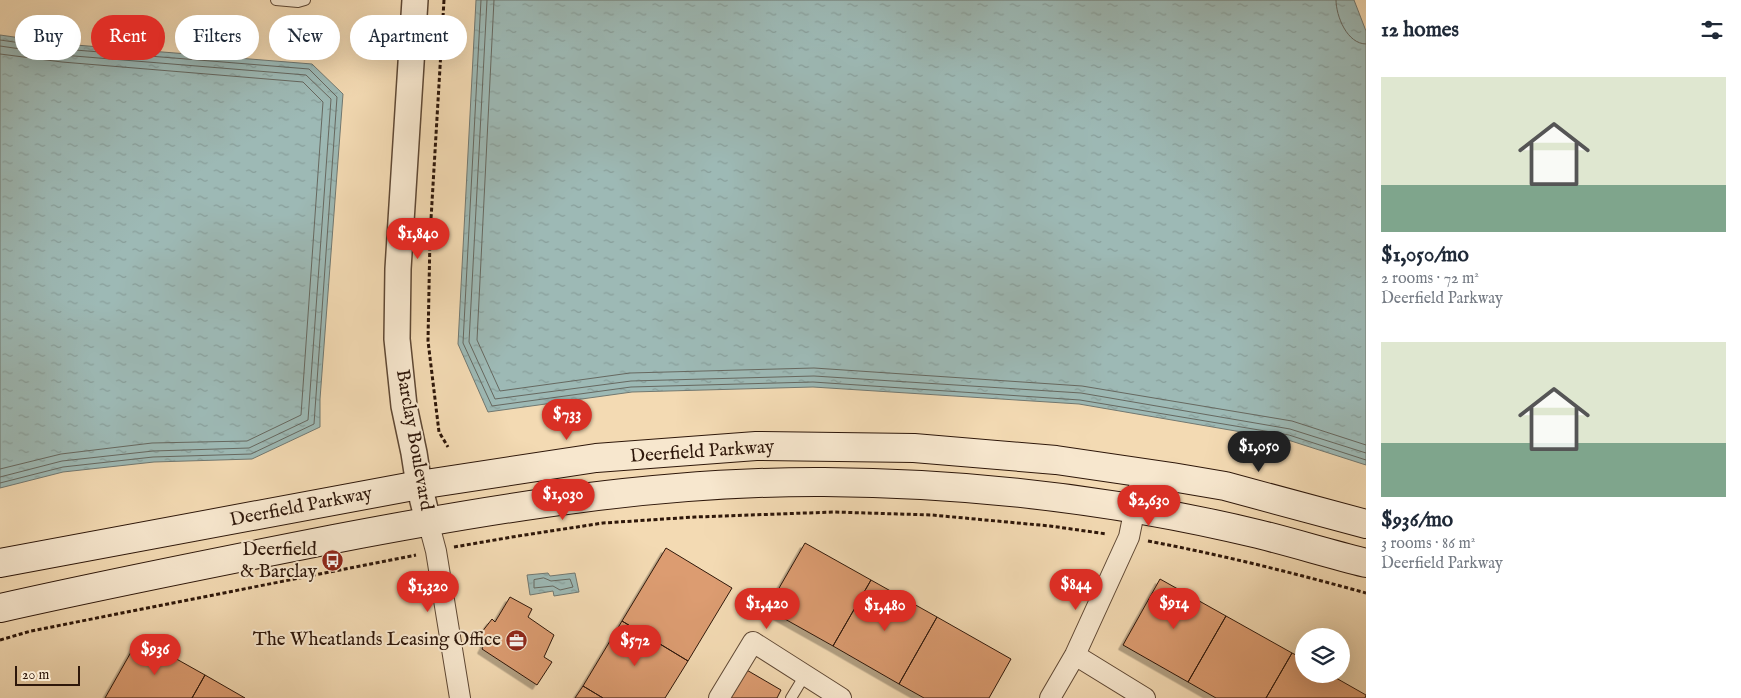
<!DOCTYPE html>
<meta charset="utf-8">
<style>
:root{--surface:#fff;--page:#f6f6f7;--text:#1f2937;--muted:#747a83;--accent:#d93025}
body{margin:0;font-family:"IM FELL English",serif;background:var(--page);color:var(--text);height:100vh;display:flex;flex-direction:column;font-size:19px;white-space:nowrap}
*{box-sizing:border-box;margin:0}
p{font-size:16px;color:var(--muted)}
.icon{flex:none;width:28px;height:28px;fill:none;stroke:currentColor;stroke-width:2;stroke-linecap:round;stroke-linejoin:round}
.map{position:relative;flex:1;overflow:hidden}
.panel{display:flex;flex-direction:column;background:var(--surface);width:375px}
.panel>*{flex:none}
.top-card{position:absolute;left:15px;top:15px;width:475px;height:45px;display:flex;gap:10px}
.buttons{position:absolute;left:1295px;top:628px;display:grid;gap:10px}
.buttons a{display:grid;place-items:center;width:55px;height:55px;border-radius:50%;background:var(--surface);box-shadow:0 5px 20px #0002;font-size:25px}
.scale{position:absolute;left:15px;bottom:12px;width:65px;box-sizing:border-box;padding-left:5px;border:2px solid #2e170a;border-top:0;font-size:14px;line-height:18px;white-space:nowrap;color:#2e170a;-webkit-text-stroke:4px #f7e7ce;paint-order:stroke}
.price{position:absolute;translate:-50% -42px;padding:0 11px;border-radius:18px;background:var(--accent);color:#fff;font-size:16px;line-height:32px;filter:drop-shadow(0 1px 2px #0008)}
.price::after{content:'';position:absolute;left:50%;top:30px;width:15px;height:11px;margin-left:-8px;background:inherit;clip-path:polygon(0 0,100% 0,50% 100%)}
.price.active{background:#222;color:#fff}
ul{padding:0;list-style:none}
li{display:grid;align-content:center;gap:10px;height:265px;padding:0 15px}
li span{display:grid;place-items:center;height:155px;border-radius:0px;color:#555}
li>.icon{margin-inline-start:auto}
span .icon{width:90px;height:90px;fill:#fffc;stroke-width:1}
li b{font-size:21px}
h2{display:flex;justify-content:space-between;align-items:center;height:60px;padding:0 15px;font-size:21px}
.pill{padding:0 18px;border-radius:22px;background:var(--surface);box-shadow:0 5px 20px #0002;font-size:18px;line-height:45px}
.pill.active{background:var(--accent);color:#fff}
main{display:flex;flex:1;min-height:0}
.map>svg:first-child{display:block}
.water{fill:url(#water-ripples);stroke:#717871}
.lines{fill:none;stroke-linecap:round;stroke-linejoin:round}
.shore{stroke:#666860;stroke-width:1}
.building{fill:#dc9c71;stroke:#2e170a;filter:url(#shadow)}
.service-casing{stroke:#5f4834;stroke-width:12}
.minor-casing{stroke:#5f4834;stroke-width:22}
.tertiary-casing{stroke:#5f4834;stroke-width:28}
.secondary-casing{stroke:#2e170a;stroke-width:30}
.path{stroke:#2e170a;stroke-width:3;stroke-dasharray:4 2.5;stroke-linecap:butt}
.service{stroke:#f7e7ce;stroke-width:10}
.minor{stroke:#f7e7ce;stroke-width:20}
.tertiary{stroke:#f7e7ce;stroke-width:25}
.secondary{stroke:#f7e7ce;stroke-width:28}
.labels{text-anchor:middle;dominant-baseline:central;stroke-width:4;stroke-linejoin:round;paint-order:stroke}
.street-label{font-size:19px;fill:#2e170a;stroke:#f7e7ce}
.poi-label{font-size:19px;fill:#2e170a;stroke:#f7e7ce;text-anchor:end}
</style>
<main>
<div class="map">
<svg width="1366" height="698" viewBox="0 0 1366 698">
<defs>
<pattern id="water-ripples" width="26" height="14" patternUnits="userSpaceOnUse" patternTransform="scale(1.25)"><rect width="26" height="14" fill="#9db9b5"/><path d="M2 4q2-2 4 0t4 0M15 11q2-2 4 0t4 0" fill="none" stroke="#889e9a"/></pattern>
<filter id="shadow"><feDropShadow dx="-4.5" dy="4.5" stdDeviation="0" flood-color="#0004"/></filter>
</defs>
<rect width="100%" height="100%" fill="#f3dab3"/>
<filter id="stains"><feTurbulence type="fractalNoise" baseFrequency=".004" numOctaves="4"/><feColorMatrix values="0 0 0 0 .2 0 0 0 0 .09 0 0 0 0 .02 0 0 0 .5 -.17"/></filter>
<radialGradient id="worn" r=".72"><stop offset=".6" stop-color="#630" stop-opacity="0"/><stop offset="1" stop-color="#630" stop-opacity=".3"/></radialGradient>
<path class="water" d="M476,0H1354L1366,31V465L1288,440L1079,404L813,387L632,392L488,412L458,344Z
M0,35L63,44L312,64L343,94L320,399V427L252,459L154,462L63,472L0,488Z
M548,573L550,576L575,573L579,592L554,596L553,591L530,595L527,575Z"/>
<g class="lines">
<path class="shore" d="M481,0L463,343L492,406L631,387L813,382L1080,400L1289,435L1366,460
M487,0L469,342L495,399L631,381L814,376L1081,393L1290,429L1366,453
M494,0L477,340L500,391L630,373L814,368L1082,386L1292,421L1366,445
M1336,0C1336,16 1347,44 1366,44
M0,40L63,49L309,69L337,97L314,424L251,454L153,457L63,467L0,483
M0,46L62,55L306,75L331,99L308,420L249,448L153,451L62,461L0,477
M0,54L62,62L303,82L323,102L301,415L247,441L152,443L61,454L0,469
M544,578L551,581L570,579L573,587L560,590L553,586L534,588V580Z"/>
</g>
<path class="building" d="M805,543L871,580L833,646L767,609Z
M666,548L732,588L688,661L622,621Z
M1160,579L1226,616L1188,682L1123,645Z
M871,580L937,617L899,684L833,646Z
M510,597L532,609L528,617L554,635L544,657L552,662L537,685L482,649L485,643L478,637L492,619L495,622Z
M1226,616L1292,653L1266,698H1216L1188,682Z
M937,617L1011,659L989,698H924L899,684Z
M622,621L688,661L665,698H603L583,686Z
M139,638L205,675L192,698H105Z
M1292,653L1304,659V674H1329L1366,695L1365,698H1266Z
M745,669L781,690L777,698H728Z
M205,675L245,698H192Z
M583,686L603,698H575Z"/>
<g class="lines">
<defs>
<path id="service" d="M276,0L298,2L305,0
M791,698L805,675"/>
<path id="minor" d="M428,521L436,551L460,698
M1075,655L1145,698
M719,698L753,642L841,698
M1050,698L1075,655L1129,537L1142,473"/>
<path id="tertiary" d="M415,0L398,269L397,339L404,406L414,453L419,485L428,521"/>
<path id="secondary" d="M0,563L419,485L596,458L756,446L914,448L1056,460L1172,477L1225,486L1366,524
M0,608C111,583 222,561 334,539C496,508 659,481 824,482C969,483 1117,500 1258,534C1294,543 1330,554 1366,563"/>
</defs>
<use href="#service" class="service-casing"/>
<use href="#minor" class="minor-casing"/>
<use href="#tertiary" class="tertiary-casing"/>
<use href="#secondary" class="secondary-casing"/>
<path class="path" d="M444,0L430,236L428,341L439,432L448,447
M1148,541C1222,555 1294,573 1366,593
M454,547L518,536L603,523L695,517L834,512L932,515L1050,526L1107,534
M0,640L31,631L416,555"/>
<use href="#service" class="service"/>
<use href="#minor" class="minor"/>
<use href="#tertiary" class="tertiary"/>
<use href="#secondary" class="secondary"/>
</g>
<defs>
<symbol id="bus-disc" viewBox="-11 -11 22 22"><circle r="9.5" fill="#8f2418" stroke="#f7e7ce"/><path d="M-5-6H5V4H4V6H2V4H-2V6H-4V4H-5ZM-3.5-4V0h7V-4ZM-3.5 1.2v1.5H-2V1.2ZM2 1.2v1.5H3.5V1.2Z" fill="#fff"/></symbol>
<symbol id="office-disc" viewBox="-11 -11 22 22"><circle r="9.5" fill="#8f2418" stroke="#f7e7ce"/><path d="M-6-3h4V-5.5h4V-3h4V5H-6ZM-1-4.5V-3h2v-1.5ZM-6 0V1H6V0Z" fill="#fff"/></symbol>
</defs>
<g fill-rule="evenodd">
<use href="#bus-disc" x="320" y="548" width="25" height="25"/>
<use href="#office-disc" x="504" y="628" width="25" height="25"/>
</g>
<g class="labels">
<g class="street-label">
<text transform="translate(414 440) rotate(80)">Barclay Boulevard</text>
<text transform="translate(702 452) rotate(-4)">Deerfield Parkway</text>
<text transform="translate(301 507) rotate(-11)">Deerfield Parkway</text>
</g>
<g class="poi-label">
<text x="317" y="550">Deerfield<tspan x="317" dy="22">&amp; Barclay</tspan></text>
<text x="501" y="640">The Wheatlands Leasing Office</text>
</g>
</g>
<rect width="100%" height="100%" filter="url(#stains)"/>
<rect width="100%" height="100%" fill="url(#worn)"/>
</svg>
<div class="buttons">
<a><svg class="icon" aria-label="layers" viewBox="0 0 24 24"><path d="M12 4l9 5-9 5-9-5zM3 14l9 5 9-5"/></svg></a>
</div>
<div class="scale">20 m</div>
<b class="price" style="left:418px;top:260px">$1,840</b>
<b class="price" style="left:567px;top:441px">$733</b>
<b class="price active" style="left:1259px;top:473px">$1,050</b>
<b class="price" style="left:563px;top:521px">$1,030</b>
<b class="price" style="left:1149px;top:527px">$2,630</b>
<b class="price" style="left:1076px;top:611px">$844</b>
<b class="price" style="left:428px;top:613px">$1,320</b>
<b class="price" style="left:767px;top:630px">$1,420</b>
<b class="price" style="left:1174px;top:630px">$914</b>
<b class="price" style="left:885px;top:632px">$1,480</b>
<b class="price" style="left:635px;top:667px">$572</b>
<b class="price" style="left:155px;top:676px">$936</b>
<div class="top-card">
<a class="pill">Buy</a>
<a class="pill active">Rent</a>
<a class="pill">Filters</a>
<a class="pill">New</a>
<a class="pill">Apartment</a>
</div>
</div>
<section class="panel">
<h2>12 homes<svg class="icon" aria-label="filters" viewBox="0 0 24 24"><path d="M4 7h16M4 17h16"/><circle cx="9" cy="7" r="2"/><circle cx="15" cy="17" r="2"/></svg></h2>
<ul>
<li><span style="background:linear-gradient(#dfe7d0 70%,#7fa58c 0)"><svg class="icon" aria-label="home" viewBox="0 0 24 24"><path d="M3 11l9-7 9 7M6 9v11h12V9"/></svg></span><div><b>$1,050/mo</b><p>2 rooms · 72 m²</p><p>Deerfield Parkway</p></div></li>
<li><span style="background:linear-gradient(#dfe7d0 65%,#7fa58c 0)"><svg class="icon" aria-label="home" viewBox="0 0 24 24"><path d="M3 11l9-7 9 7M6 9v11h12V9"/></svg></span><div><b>$936/mo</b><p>3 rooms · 86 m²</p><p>Deerfield Parkway</p></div></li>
</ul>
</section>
</main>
